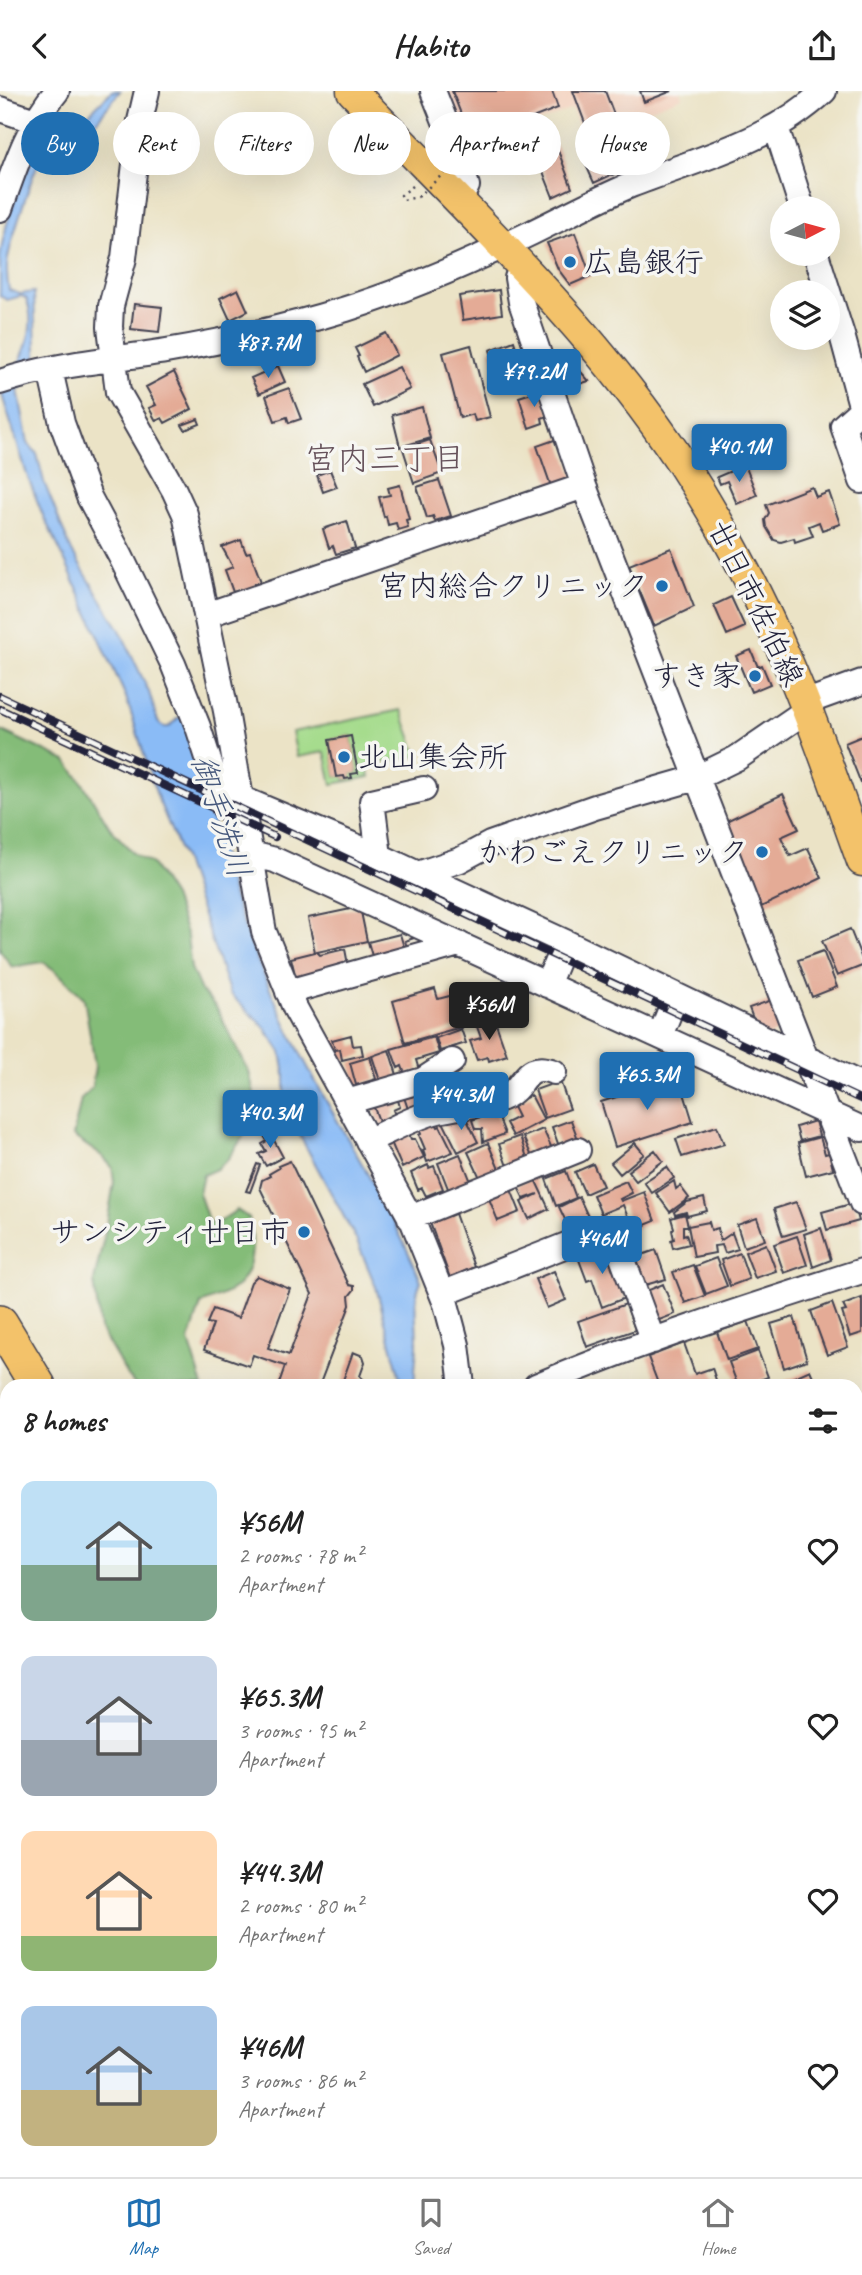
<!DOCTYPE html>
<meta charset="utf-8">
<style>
:root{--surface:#fff;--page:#f6f6f6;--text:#222;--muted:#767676;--line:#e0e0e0;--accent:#1f6fb2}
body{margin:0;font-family:Caveat,"Klee One",sans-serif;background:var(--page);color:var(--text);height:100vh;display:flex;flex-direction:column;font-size:26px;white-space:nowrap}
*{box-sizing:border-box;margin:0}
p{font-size:23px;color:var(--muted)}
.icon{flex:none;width:38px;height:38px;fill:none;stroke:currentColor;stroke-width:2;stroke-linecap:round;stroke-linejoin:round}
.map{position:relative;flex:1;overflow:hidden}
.panel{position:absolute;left:0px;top:1288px;width:863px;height:798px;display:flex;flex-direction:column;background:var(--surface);border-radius:21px 21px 0 0;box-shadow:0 7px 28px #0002}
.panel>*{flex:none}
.top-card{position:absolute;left:21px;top:21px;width:821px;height:63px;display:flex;gap:14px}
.needle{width:46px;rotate:84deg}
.controls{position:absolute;left:770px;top:105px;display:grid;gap:14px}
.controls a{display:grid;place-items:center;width:70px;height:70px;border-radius:50%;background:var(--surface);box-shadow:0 7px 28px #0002;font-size:35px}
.price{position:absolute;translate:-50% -60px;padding:0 16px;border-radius:7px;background:var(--accent);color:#fff;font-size:23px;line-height:46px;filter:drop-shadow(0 2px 4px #0008)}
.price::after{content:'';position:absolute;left:50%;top:42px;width:21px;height:16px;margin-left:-10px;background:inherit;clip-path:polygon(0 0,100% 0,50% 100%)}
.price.on{background:#222;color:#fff}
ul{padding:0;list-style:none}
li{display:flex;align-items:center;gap:21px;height:175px;padding:0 21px}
li span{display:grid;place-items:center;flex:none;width:196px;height:140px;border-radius:14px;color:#555}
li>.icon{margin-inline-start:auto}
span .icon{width:84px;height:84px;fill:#fffc;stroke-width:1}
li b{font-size:30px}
h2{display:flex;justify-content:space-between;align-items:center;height:84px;padding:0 21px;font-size:30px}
.chip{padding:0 24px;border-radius:32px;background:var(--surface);box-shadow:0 7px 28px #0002;font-size:24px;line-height:63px}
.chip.on{background:var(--accent);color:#fff}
header{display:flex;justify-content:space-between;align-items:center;height:91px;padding:0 21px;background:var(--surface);font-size:32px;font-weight:800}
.tab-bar{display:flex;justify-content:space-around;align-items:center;height:98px;border-top:2px solid var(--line);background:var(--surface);font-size:19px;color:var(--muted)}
.tab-bar a{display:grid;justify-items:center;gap:4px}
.tab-bar .on{color:var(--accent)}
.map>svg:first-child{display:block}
.built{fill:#f4d3c0}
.green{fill:#a6dc8d;stroke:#647f64;stroke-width:2;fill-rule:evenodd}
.forest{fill:#84bc78;stroke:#536f5a;stroke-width:2}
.water{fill:#8abbf6;stroke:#566e98;stroke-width:2}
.building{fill:#e4ab96}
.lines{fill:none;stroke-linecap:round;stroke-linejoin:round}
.minor-casing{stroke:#403f50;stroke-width:28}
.major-casing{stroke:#403f50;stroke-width:33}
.highway-casing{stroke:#403f50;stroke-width:38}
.path{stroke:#403f50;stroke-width:2.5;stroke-dasharray:2 5;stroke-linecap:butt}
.minor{stroke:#fff;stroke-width:24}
.major{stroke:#f3c26a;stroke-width:30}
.highway{stroke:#f3c26a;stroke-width:35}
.rail-casing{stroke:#22223b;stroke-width:8}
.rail{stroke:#f6f6f2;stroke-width:5;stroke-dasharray:16;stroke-linecap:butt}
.path-bridge{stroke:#403f50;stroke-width:2.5;stroke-dasharray:2 5;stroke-linecap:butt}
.poi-dot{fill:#1f6fb2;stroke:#f6f6f2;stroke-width:2.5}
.labels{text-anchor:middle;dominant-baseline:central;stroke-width:7;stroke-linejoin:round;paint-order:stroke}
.poi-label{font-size:30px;fill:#22223b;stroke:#f6f6f2;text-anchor:end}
.street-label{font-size:30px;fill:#22223b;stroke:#f6f6f2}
.neighbourhood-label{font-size:32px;fill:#66525b;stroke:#f6f6f2}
.water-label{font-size:32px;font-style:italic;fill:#46587c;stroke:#f6f6f2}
</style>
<header><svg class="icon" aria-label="back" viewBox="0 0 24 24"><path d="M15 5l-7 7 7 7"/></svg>Habito<svg class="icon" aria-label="share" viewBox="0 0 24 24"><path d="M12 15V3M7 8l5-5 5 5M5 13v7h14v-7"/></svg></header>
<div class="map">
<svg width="862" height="2086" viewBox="0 0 862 2086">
<rect width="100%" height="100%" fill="#f6f6f2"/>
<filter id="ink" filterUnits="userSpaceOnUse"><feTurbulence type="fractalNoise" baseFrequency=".0143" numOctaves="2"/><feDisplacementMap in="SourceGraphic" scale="14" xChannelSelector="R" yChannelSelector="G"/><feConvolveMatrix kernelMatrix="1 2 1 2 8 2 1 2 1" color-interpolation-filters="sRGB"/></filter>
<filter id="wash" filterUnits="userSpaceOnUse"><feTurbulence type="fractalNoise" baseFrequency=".00686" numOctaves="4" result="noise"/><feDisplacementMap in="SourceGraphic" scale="28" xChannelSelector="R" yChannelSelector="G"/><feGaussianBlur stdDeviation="1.57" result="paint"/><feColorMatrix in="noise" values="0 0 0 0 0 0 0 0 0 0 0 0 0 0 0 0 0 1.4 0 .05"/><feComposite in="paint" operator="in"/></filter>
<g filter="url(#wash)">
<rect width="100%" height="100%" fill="#ebe3c6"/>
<path class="built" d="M439,0H680L682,6L583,45L572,18L462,61Z
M0,1997L7,1998V2079H92L93,2086H0Z"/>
<path class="green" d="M401,619L418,665L368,674L370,686L332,693L325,661L297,666L292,641ZM351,645L358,682L351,683V687L345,688L344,685L336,686L330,649Z
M0,2054L7,2062V2079H20L26,2086H0Z"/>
<path class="forest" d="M0,639L66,670L82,691L110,737L133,762L152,773L173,806L187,845L191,877L201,900L216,916L249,981L256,1011L247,1040L227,1069L217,1078L203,1084L199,1102L208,1129L214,1134L237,1119L249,1127C255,1151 254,1184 232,1199C223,1205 211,1208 201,1213L189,1250L203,1295H136L127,1284L100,1238L94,1190L107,1133L114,1091L112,1076L102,1065L73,1045L81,1008L92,996L95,975L90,943L84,907L56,880L43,871L12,876L0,859Z
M239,2079H415L417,2086H255Z"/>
<path class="water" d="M112,0H120L77,55C70,55 58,48 51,51C39,56 11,151 8,167C6,178 7,189 9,199L20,203L34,201L37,285L18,299L28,352L37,363L44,391L72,461L120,539L149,601L158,631L164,636H169L178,627L185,626C205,684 214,744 232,801C246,842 262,882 280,920C322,1013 382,1096 421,1190C411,1212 418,1233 417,1256C416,1269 414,1282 415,1295H402L376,1196L356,1148L285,1017V984L281,961L265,937L230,903L183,767L158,708L126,606L61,461L44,427L27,384L2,304C18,275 40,241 26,207L21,205L7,209L0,205C0,193 0,179 0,167C5,124 25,82 44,44C70,49 94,16 112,0Z
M444,2079H480L481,2086H446Z"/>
<g id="blocks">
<path class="building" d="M452,0H552L558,17L472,51Z
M573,0H605L616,29L588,40Z
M640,0H672L644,11Z
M625,38L638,73L612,84L596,49Z
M553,46L572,97L553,106L533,55Z
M593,52L609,85L594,92L578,56Z
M575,142L591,185L570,194L558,178L547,152Z
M238,198L248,220L230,229L220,207Z
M499,199L502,223L463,229L459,205Z
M134,213L162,216L159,241L131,238Z
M386,242L397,264L364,281L357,266L359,265L355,257Z
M514,250L519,266L495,275L490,259Z
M471,254L490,326L475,330L473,323L460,327L443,262Z
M566,264L589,290L560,299L550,269Z
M278,275L285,291L259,303L251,287Z
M399,276L410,298L373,316L362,293Z
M174,281L192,318L165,332L162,327L156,330L149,317L156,314L146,296Z
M289,297L301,328L289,332L287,326L275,330L266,305Z
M538,300L541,307L544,306L550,324L542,327L543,332L529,337L519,306Z
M422,316L430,347L400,356L392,324Z
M198,328L200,333L185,339L182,334Z
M560,347L575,390L552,398L537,355Z
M430,349L442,382L414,392L403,358Z
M745,374L757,404L737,413L727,390L720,393L717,386Z
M330,379L337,396L323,401L317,384Z
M439,389L451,425L435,430L433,425L427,427L417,396Z
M400,394L409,428L406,429L408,436L398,439L396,432L388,434L386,425L384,426L379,406L390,404L388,397Z
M812,396L816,406L829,401L840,433L822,439L819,431L809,435L813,445L795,451L794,447L781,451L774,449L766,436L765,429L769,422L766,414Z
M347,430L355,457L336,463L333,455L329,457L323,438Z
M241,449L246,462L250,461L261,491L255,493L257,499L245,503L243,498L233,501L225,479L233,476L222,456Z
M671,457L694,516L654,535L629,474Z
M731,506L745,536L727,544L714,514Z
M751,559L758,576L762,574L770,593L751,601L736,565Z
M351,645L358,682L351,683L352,687L345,688L344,685L336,686L329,649Z
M862,645V695L845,652Z
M783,703L799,738L781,746L790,765L808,757L822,787L761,816L722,732Z
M360,816L367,850L317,861L320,864L345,858L349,879L297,891L291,867L315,861L308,827Z
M850,838L862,868V875L837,885L822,850Z
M400,843L406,863L374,872L368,851Z
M420,845L421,850L427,849L410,866L405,850Z
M823,860L837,896L812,906L798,869Z
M435,898L438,908L461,902L471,933L405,952L393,910Z
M772,909L783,939L765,946L759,943L749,917Z
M494,927L507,964L489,970L488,966L477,969L470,950L481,947L476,933Z
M461,938L466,952L440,960L436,947Z
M351,944L353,955L361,954L363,964L342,969L340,958L335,959L332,949Z
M434,946L439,962L416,969L419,979L405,983L402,975L398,977L391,958Z
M389,959L398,987L381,993L372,965Z
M370,966L376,988L356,994L350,972Z
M679,986L693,1031L615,1056L601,1011Z
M447,989L452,1008L429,1015L424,996Z
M560,990L570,1018L545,1027L535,999Z
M421,1000L429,1015L409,1021L404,1006Z
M531,1004L544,1029L513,1045L506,1032L518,1026L512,1014Z
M397,1006L400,1016L393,1019L395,1024L391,1025L393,1031L381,1035L373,1014Z
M496,1020L505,1043L483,1051L482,1038H475L472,1029Z
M463,1021L478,1051L458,1061L443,1031Z
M571,1029L579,1051L560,1058L552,1036Z
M815,1030L819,1045L800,1050L796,1036Z
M435,1031L438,1036L440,1035L453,1061L427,1071L423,1059L425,1058L419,1044L421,1043L419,1037Z
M717,1035L724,1053L682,1066L676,1048Z
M543,1038L554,1062L534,1070L523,1046Z
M269,1040L283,1066L266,1075L259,1063L266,1060L262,1053L267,1050L263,1043Z
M409,1043L411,1048H415L424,1066L402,1077L391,1051Z
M520,1045L528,1070L508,1078L499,1053Z
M820,1046L825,1063L829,1062L833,1078L806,1085L798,1052Z
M488,1052L501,1083L482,1091L468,1061Z
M635,1052L644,1063L620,1083L611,1072Z
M655,1059L663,1070L636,1090L628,1080Z
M460,1063L471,1091L449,1100L438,1072Z
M290,1070L349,1194L354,1195V1199L349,1205L350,1214L319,1295H278L285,1275L253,1264L249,1275L204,1259L213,1233L207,1232L213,1218L238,1227L251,1191L257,1185L290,1198L268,1257L289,1264L312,1203L260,1097L262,1089L270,1085L269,1083L279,1077L278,1075Z
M257,1073L260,1074L250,1101L246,1100Z
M593,1073L603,1095L585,1103L575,1081Z
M428,1074L429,1077L434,1075L443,1098L426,1105L422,1097L418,1099L411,1082Z
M667,1076L674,1087L652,1102L644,1091Z
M566,1080L576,1107L556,1115L546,1088Z
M534,1086L549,1118L529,1128L521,1111L538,1103L524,1108L517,1094Z
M626,1090L632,1102L620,1108L621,1110L644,1101L655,1130L633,1139L623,1114L601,1123L593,1104Z
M674,1090L676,1098L680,1095L689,1107L670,1121L656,1102Z
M508,1091L520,1121L498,1130L486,1100Z
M579,1106L590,1130L570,1139L559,1116Z
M704,1107L707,1120L687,1125L686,1121L675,1124L674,1121L687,1111Z
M796,1111L806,1138L783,1145L774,1118Z
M854,1112L859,1130L827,1139L822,1121Z
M453,1117L474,1176L450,1187L428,1126Z
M685,1123L688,1135H683V1144L686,1143L689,1153L673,1157L671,1149L674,1148L672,1139L674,1137L671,1127Z
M757,1127L765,1149L744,1156L737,1134Z
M709,1131L711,1139L718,1137L720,1150L732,1142L738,1158L725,1162L722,1154L714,1155L715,1162L694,1166L688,1135Z
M821,1137L831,1169L813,1176L804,1143Z
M797,1145L807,1174L784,1182L774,1153Z
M766,1153L776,1180L755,1187L745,1161Z
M604,1156L625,1207L602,1216L592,1188L587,1190L578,1166Z
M656,1159L666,1188L645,1194L630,1168Z
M740,1162L749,1188L730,1195L721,1169Z
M716,1167L727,1195L706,1203L695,1175Z
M693,1174L705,1205L685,1212L673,1181Z
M554,1180L566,1209L547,1217L535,1188Z
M663,1193L675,1223L654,1231L642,1202Z
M862,1207V1242L850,1246L842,1221L846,1220L843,1214Z
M832,1212L848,1256L827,1264L811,1220Z
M626,1213L635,1239L587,1256L578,1230Z
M794,1226L807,1269L784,1277L771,1233Z
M748,1230L758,1258L727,1269L717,1241Z
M684,1252L695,1283L712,1277L718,1295H659L648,1266Z
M758,1260L768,1286L744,1295H738L729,1271Z
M353,1261L363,1265L365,1271L360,1285L370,1295H341Z
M810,1279L817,1295H783L781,1292Z
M0,2031H7L5,2042L7,2053L0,2044Z
M62,2079H85L86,2086H53Z"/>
</g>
</g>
<g filter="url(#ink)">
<use href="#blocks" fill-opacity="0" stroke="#403f50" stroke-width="2"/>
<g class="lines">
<defs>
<path id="minor" d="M147,0L140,30L124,167L111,215L110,236L118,301L174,399L185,423L226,620L264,841L295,917L413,1131L446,1213L457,1254L462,1295
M433,0L456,58L467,95L459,111
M0,18L35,30
M776,36L802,117
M0,118C15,76 28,34 57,0
M816,163L842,244L862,318L843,335L862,390
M522,175L517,187L521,211L584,395L862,1112
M50,279L62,332L89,406L121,466L173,573L198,636L224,716L243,725
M0,291C53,273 111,269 166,260C227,250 287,236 346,218C410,198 471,171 531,142C564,126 597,108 631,94C698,68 770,51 824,0
M206,524L584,395
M804,612L862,591
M240,707L379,765L565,851L862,994
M379,765L372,710L424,698
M251,766L259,765L275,769L862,1038
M418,783L460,769L490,753L595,716L696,687L737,667L807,619
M547,894L565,851
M288,901L459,853
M660,945L676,905
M347,1011L423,989L452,970
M368,1050C391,1039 414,1026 438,1020C459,1015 482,1015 502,1007C527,998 522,969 554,981
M410,1127L578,1059
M442,1203L597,1142H607L616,1150L653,1250
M536,1295C642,1250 752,1215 862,1180
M0,1609L7,1644
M856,1657L862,1655
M856,1741L862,1749
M0,1799L7,1789
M856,1890L862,1887
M856,1972L862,1968
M0,1984L7,1985
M101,2079V2086
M141,2079H164L173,2086
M514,2079L515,2086"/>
<path id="major" d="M352,0C466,119 590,233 681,371C723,435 758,502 788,572C816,636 838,704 862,770"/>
<path id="highway" d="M0,1232L38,1295
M0,1414L7,1432
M0,1557L7,1579
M0,1856L7,1851
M0,1901H7
M856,2018L862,2020
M728,2079L772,2086
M850,2079L862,2084"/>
</defs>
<use href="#minor" class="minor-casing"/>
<use href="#major" class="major-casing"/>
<use href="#highway" class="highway-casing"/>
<path class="path" d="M413,95L401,104L403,109L418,106"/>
<use href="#minor" class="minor"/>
<use href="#major" class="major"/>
<use href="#highway" class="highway"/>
<defs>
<path id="rail" d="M0,605L862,1009
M0,618L275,746"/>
</defs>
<use href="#rail" class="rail-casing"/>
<use href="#rail" class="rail"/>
<path class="path-bridge" d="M418,106L468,60"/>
</g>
</g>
<g class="poi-dot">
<circle cx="570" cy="171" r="7"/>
<circle cx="662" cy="495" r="7"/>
<circle cx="755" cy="585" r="7"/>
<circle cx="344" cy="666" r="7"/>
<circle cx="762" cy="761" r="7"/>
<circle cx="304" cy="1141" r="7"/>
</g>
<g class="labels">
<g class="poi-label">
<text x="584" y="171" text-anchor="start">広島銀行</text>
<text x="648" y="495">宮内総合クリニック</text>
<text x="741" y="585">すき家</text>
<text x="358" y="666" text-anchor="start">北山集会所</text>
<text x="748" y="761">かわごえクリニック</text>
<text x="290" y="1141">サンシティ廿日市</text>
</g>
<g class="street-label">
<text transform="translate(756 512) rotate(64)">廿日市佐伯線</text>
</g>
<g class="neighbourhood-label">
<text x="385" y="367">宮内三丁目</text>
</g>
<g class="water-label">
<text transform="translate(221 725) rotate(72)">御手洗川</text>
</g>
</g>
</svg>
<div class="controls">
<a><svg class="needle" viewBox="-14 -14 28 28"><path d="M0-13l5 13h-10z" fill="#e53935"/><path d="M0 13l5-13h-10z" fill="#767676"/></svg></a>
<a><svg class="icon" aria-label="layers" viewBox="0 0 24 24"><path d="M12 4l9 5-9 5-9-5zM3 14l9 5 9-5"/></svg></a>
</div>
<b class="price" style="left:268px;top:289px">¥87.7M</b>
<b class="price" style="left:534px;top:318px">¥79.2M</b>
<b class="price" style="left:739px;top:393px">¥40.1M</b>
<b class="price on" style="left:489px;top:951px">¥56M</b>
<b class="price" style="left:647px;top:1021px">¥65.3M</b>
<b class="price" style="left:461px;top:1041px">¥44.3M</b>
<b class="price" style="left:270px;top:1059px">¥40.3M</b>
<b class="price" style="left:602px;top:1185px">¥46M</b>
<div class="top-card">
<a class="chip on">Buy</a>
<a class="chip">Rent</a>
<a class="chip">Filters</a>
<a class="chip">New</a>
<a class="chip">Apartment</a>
<a class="chip">House</a>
</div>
<section class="panel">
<h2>8 homes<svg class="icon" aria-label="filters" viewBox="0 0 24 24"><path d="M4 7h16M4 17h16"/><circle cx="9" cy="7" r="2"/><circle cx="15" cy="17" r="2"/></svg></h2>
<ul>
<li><span style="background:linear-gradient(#bfe0f5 60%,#7fa58c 0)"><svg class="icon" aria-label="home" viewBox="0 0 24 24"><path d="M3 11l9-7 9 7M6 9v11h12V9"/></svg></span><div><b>¥56M</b><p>2 rooms · 78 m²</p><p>Apartment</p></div><svg class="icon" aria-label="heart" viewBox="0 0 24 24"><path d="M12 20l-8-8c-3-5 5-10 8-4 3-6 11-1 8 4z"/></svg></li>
<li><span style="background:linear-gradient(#c9d6e8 60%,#9aa5b1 0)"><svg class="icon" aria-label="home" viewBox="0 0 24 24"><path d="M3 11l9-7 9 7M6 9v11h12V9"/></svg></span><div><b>¥65.3M</b><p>3 rooms · 95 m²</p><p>Apartment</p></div><svg class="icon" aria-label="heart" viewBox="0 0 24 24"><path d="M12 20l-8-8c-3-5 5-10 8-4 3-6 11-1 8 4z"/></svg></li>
<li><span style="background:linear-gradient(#ffd9b3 75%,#8fb573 0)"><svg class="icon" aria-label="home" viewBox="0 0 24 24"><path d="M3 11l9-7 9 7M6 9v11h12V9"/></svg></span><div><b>¥44.3M</b><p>2 rooms · 80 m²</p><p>Apartment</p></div><svg class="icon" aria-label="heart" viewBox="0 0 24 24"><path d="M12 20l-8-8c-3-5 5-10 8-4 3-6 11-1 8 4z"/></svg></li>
<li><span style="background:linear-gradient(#a9c7e8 60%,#c2b280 0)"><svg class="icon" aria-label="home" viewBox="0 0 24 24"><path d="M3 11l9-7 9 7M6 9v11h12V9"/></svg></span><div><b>¥46M</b><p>3 rooms · 86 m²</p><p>Apartment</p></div><svg class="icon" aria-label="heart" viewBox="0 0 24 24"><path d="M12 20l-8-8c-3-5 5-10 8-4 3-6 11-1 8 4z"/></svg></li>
</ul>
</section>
</div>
<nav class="tab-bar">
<a class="on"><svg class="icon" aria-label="map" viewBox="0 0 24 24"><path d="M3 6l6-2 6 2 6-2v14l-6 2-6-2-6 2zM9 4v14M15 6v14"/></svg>Map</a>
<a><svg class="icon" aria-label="saved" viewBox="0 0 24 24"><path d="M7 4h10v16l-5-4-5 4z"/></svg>Saved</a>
<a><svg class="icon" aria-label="home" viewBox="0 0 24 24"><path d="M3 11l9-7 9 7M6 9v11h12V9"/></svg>Home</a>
</nav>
